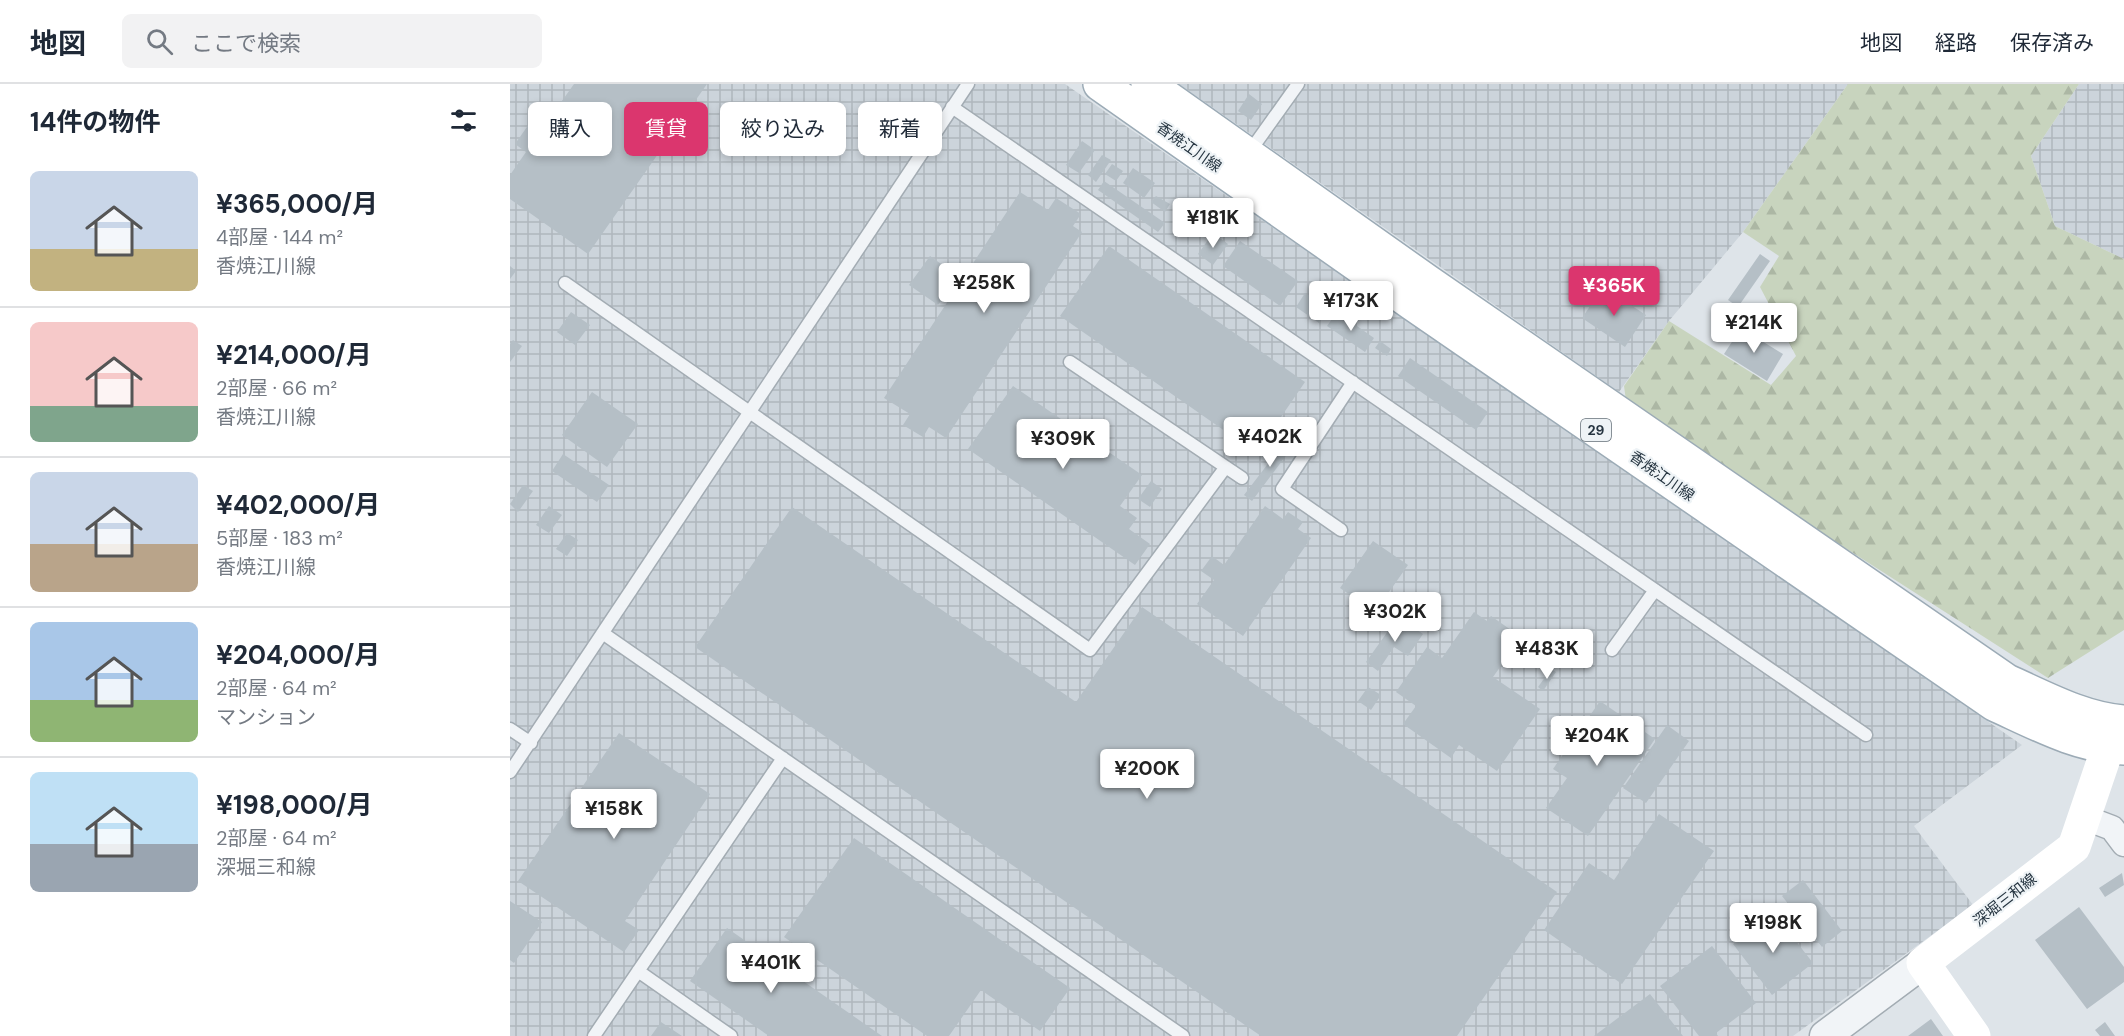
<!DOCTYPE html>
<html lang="ja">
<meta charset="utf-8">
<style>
:root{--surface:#fff;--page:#f2f2f3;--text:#1f2937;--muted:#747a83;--line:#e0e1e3;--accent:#db366e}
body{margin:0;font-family:"DM Sans","Noto Sans JP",sans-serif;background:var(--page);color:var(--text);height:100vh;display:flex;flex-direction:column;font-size:22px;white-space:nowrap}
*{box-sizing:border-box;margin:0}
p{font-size:20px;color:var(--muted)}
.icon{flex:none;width:33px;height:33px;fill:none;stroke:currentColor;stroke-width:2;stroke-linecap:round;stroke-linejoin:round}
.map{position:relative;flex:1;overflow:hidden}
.panel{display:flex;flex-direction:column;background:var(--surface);width:510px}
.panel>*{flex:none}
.hud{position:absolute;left:18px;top:18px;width:570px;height:54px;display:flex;gap:12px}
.price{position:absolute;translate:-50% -51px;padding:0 14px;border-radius:6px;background:#fff;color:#222;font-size:20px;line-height:39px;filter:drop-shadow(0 2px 3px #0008)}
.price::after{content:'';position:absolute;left:50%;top:36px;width:18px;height:14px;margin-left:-9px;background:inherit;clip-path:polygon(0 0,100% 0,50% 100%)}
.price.current{background:var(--accent);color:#fff}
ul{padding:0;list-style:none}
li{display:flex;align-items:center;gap:18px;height:150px;padding:0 30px}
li+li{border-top:2px solid var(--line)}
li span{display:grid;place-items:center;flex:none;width:168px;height:120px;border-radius:9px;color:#555}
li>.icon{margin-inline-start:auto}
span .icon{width:72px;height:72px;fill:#fffc;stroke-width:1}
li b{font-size:26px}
h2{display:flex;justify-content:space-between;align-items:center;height:72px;padding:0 30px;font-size:26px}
.tag{padding:0 21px;border-radius:9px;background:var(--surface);box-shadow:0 3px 9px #0003;font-size:21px;line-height:54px}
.tag.current{background:var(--accent);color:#fff}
header{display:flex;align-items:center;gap:36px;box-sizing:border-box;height:84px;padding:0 30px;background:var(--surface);border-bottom:2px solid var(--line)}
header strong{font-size:28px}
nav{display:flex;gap:33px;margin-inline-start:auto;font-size:21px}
.search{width:420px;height:54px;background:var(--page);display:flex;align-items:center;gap:15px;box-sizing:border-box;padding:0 21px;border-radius:9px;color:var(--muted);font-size:22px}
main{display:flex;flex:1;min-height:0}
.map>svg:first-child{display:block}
.industrial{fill:url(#industrial-grid)}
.forest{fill:url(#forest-firs)}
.building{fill:#b5bfc6}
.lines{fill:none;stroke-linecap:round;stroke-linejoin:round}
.service-casing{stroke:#a3acb3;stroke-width:15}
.minor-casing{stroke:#a3acb3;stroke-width:27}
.tertiary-casing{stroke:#a3acb3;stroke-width:33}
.primary-casing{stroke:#9cabb6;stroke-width:36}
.service{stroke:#f1f4f7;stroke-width:12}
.minor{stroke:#f1f4f7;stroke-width:24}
.tertiary{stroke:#f1f4f7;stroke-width:30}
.secondary{stroke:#fff;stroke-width:33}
.primary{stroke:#fff;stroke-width:33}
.labels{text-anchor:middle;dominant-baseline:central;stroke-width:4.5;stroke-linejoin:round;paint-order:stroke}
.shield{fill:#eef3f6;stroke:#626e77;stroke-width:1.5}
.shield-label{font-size:14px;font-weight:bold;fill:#263541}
.street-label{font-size:15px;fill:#263541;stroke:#eef3f6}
</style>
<header>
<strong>地図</strong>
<div class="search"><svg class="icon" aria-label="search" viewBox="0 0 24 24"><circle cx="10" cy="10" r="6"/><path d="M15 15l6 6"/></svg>ここで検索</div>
<nav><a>地図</a><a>経路</a><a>保存済み</a></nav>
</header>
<main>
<section class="panel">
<h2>14件の物件<svg class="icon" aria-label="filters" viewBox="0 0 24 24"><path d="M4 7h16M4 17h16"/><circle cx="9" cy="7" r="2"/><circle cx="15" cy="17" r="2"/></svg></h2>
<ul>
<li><span style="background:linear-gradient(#c9d6e8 65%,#c2b280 0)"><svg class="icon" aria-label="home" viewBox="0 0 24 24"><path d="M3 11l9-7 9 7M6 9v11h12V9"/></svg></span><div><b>¥365,000/月</b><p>4部屋 · 144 m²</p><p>香焼江川線</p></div></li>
<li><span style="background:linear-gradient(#f6c9c9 70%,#7fa58c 0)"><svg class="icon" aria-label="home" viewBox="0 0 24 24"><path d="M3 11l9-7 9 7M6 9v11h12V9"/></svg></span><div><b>¥214,000/月</b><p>2部屋 · 66 m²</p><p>香焼江川線</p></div></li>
<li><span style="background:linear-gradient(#c9d6e8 60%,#b9a48a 0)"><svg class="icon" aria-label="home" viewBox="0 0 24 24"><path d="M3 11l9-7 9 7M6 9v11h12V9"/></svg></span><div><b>¥402,000/月</b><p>5部屋 · 183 m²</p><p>香焼江川線</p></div></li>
<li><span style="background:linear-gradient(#a9c7e8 65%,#8fb573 0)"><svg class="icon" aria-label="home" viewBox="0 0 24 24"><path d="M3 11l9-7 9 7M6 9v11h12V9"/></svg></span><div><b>¥204,000/月</b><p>2部屋 · 64 m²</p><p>マンション</p></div></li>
<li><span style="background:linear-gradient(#bfe0f5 60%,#9aa5b1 0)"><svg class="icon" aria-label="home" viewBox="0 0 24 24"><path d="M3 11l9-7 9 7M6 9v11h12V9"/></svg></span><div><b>¥198,000/月</b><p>2部屋 · 64 m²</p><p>深堀三和線</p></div></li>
</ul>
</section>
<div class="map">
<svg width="1614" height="952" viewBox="0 0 1614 952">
<defs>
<pattern id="industrial-grid" width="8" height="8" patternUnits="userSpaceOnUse" patternTransform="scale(1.5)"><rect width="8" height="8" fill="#ccd4db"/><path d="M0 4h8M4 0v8" fill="none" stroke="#afb7bd"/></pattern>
<pattern id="forest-firs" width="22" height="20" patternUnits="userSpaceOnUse" patternTransform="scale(1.5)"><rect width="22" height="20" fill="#c8d4be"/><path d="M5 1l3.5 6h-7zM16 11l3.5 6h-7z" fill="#acb7a4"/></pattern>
</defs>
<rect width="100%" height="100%" fill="#dee4e9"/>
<path class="industrial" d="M0,0H555L1512,661L1404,742L1463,821L1283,952H0Z
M669,0H1338L1233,148L1159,237L1109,308Z
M1569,0H1614V175L1545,142L1521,72Z"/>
<path class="forest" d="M1338,0H1569L1521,72L1545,142L1614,175V546L1538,594L1117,324L1114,302L1159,237L1261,301L1286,272L1250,203L1269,172L1233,148Z"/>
<path class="building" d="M64,0H197L78,170L0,115V91L16,68L5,60L26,30L37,38Z
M739,10L752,20L741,36L728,27Z
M572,57L585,66L569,89L556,81Z
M592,71L601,76L586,98L578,91Z
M602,80L613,87L606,97L595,90Z
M623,84L645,99L634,114L613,99Z
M594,97L655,139L648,148L588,106Z
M510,108L538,126L546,114L571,130L563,142L572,148L436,354L419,343L413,353L393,341L400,330L374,314Z
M646,112L660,120L655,128L641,118Z
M703,149L718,160L703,181L688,170Z
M730,157L788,197L770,222L713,182Z
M599,162L795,298L771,333L783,342L766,367L753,357L745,368L550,232Z
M1250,170L1260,177L1228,223L1218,216Z
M420,172L448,192L428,221L399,201Z
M0,182L6,187L0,195Z
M1093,203L1136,231L1115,263L1072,234Z
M795,209L819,225L809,239L786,223Z
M61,228L80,241L65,261L47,248Z
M827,228L864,254L855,268L817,242Z
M1231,244L1273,270L1257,297L1214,270Z
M3,256L12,262L0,278V260Z
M870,257L881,265L877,272L865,264Z
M900,274L978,328L966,346L888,292Z
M503,302L632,391L610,422L627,434L619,445L640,460L625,481L458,365Z
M82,308L128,340L97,383L52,351Z
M780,351L787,357L742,417L734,411Z
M53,370L99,401L87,418L42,387Z
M641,397L652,405L640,423L628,415Z
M13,401L23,407L8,428L0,420Z
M39,422L52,431L39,449L26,441Z
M755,422L773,435L778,428L793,438L788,445L801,454L733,552L687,520L704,496L691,487L702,472L714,481Z
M282,423L566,618L632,523L1047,808L947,952H751L185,563Z
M57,449L68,456L57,472L46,465Z
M863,457L898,481L865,528L830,504Z
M964,528L977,537L981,532L1001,546L997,551L1008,558L983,593L1030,625L987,687L949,661L941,674L893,640L906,622L886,608L917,563L932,574Z
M888,533L913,550L898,572L884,563L868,587L856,578Z
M1041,585L1046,588L1033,607L1028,603Z
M858,603L871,611L861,626L848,617Z
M1090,617L1145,655L1078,752L1036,724L1057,694L1043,685Z
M1157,641L1179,657L1136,719L1113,704Z
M109,649L200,710L115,837L129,846L114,868L8,797Z
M1149,730L1204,767L1112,900L1034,846L1079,779L1104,796Z
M344,754L560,904L530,947L471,906L439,952H417L274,853Z
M1612,789L1614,801L1595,813L1589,804Z
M1293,796L1332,847L1312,863L1272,812Z
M0,817L32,838L4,879L0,876Z
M1569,823L1614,883V898L1577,925L1525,856Z
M1264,829L1303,879L1262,911L1223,860Z
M217,844L372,952H259L180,897Z
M1202,862L1246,919L1206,949L1208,952H1189L1150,902Z
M1140,910L1173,952H1084Z
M1421,935L1433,952H1398Z
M151,938L172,952H141Z
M1595,938L1605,952H1590L1585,946Z"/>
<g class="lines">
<defs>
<path id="service" d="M442,23L1356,651
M738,70L788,0
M55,199L580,566L715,384
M560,278L732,394
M831,446L772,405L843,298
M94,550L673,952
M1102,566L1145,506
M0,645L21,659
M0,688L458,0
M128,887L221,952
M84,952L273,674"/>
<path id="minor" d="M1573,733L1602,744L1614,760"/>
<path id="tertiary" d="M1315,952L1413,879"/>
<path id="primary" d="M590,0L903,220L1484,620C1526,639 1567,662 1614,664
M638,0L918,198L1497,597C1535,614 1573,635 1614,638"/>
</defs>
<use href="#service" class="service-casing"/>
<use href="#minor" class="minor-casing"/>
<use href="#tertiary" class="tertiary-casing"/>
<use href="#primary" class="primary-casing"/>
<use href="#service" class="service"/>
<use href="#minor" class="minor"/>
<use href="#tertiary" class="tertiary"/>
<path class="secondary" d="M1464,952L1413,879L1564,763L1598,663"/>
<use href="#primary" class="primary"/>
</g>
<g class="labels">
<rect class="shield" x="1071" y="335" width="30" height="22" rx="4.5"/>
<g class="shield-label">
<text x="1086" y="346">29</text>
</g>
<g class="street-label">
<text transform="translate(679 63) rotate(35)">香焼江川線</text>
<text transform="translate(1152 392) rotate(35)">香焼江川線</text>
<text transform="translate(1495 816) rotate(-38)">深堀三和線</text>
</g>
</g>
</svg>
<b class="price" style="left:703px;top:165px">¥181K</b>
<b class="price" style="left:474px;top:230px">¥258K</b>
<b class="price current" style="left:1104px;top:233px">¥365K</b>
<b class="price" style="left:841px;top:248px">¥173K</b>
<b class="price" style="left:1244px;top:270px">¥214K</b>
<b class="price" style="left:760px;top:384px">¥402K</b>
<b class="price" style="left:553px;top:386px">¥309K</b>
<b class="price" style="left:885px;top:559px">¥302K</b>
<b class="price" style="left:1037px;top:596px">¥483K</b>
<b class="price" style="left:1087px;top:683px">¥204K</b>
<b class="price" style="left:637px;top:716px">¥200K</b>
<b class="price" style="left:104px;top:756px">¥158K</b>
<b class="price" style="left:1263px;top:870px">¥198K</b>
<b class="price" style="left:261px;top:910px">¥401K</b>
<div class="hud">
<a class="tag">購入</a>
<a class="tag current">賃貸</a>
<a class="tag">絞り込み</a>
<a class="tag">新着</a>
</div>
</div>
</main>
